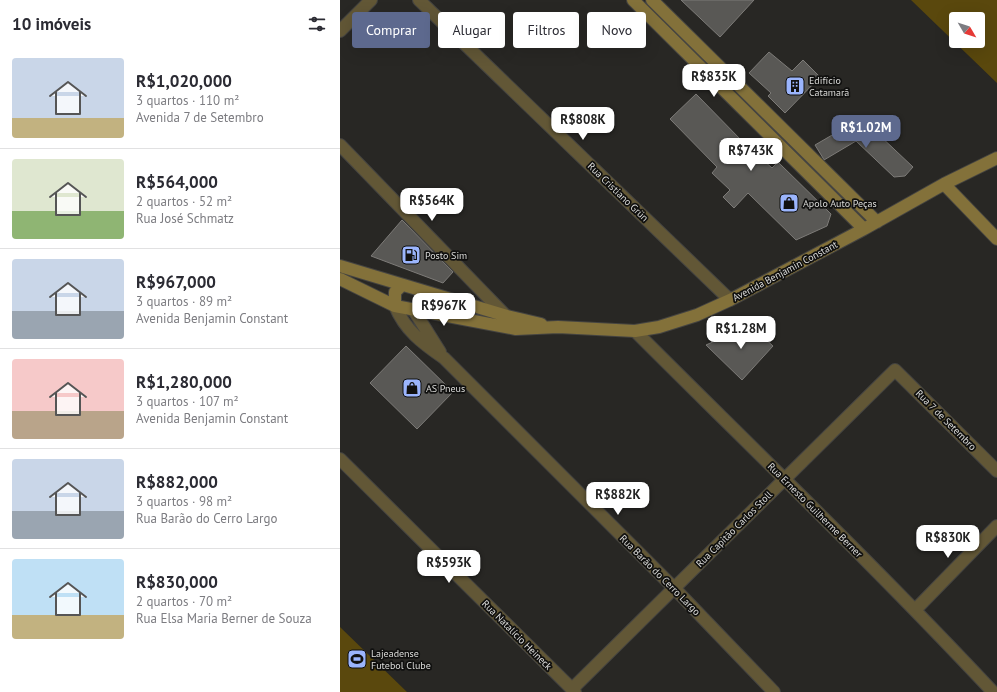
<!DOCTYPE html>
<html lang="pt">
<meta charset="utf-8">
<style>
:root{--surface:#fff;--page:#f7f7f7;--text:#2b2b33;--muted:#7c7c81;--line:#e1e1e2;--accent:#5d698e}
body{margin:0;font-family:"PT Sans",sans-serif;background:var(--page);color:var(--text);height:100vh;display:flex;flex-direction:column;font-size:15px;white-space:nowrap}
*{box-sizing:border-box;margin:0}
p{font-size:13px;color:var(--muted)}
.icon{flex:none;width:22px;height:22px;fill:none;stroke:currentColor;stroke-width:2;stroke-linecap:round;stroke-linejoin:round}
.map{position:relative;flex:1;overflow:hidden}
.drawer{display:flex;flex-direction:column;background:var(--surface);width:340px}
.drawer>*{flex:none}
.top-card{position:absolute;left:12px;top:12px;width:380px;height:36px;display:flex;gap:8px}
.needle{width:26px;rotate:129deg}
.controls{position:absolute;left:609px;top:12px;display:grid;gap:8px}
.controls a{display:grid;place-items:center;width:36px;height:36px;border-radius:4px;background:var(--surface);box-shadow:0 4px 16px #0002;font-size:20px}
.price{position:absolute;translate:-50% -34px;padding:0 9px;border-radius:8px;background:#fff;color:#222;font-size:13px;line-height:26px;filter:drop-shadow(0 1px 2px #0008)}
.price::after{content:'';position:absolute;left:50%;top:24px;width:12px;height:9px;margin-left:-6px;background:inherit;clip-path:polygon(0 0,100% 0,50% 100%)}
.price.selected{background:var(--accent);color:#fff}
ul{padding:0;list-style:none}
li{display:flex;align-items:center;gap:12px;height:100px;padding:0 12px}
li+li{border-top:1px solid var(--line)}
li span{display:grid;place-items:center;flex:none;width:112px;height:80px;border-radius:4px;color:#555}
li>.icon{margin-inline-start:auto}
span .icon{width:48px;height:48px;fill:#fffc;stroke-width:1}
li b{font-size:17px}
h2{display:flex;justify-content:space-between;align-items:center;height:48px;padding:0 12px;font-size:17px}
.pill{padding:0 14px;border-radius:4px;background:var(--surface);box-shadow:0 4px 16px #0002;font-size:14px;line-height:36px}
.pill.selected{background:var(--accent);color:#fff}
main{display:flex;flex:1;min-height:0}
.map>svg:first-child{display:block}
.green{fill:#5a480d;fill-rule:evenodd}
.building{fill:#595855;stroke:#7d7b78}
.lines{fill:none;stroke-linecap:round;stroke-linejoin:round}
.street-casing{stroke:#454441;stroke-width:14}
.secondary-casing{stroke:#454441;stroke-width:14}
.street{stroke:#625736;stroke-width:12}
.secondary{stroke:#83713a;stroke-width:12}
.labels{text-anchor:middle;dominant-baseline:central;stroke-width:3.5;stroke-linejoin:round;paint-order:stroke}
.poi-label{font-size:10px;fill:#dcdcda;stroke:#10100f;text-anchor:start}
.street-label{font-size:10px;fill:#dcdcda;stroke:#10100f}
</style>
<main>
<section class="drawer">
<h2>10 imóveis<svg class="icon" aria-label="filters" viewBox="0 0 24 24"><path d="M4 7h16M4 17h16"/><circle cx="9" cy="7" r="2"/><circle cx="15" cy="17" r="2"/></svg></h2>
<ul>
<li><span style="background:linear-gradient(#c9d6e8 75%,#c2b280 0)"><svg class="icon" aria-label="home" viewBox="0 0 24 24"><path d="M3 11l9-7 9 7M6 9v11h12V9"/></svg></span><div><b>R$1,020,000</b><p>3 quartos · 110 m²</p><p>Avenida 7 de Setembro</p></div></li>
<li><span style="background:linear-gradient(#dfe7d0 65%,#8fb573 0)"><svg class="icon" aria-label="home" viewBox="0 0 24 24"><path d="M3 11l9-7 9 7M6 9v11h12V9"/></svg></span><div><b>R$564,000</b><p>2 quartos · 52 m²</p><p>Rua José Schmatz</p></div></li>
<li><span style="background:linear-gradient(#c9d6e8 65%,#9aa5b1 0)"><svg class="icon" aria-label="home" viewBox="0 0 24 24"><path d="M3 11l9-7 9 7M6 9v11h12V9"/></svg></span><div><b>R$967,000</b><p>3 quartos · 89 m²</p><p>Avenida Benjamin Constant</p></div></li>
<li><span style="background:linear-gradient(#f6c9c9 65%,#b9a48a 0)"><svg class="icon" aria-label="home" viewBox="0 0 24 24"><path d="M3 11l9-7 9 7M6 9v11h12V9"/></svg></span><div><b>R$1,280,000</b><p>3 quartos · 107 m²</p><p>Avenida Benjamin Constant</p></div></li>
<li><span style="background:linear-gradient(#c9d6e8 65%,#9aa5b1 0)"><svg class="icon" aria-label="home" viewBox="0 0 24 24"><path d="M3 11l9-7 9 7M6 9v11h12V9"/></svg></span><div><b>R$882,000</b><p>3 quartos · 98 m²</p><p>Rua Barão do Cerro Largo</p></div></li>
<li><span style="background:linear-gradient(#bfe0f5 70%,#c2b280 0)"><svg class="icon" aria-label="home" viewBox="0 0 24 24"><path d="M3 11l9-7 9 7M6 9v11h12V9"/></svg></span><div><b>R$830,000</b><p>2 quartos · 70 m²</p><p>Rua Elsa Maria Berner de Souza</p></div></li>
</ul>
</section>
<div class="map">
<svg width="657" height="692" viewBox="0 0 657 692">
<rect width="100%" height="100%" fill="#282724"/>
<path class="green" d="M571,0H657V83ZM616,19H638V41H616Z
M429,123L503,196L500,198L427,125Z
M0,627L67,692H0Z"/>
<path class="building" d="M341,0H414L380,37Z
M429,52L452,71L463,60L480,77L445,113L428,96L431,93L409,73Z
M356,94L402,141L432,168L438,162L491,214L487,226L456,240L408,193L394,208L383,197L390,190L372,173L377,167L330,119Z
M518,120L530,140L537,133L573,167L565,176L554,177L516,141L484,160L483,158L475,145Z
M62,220L113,272L103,283L31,256Z
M410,325L433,346L402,380L366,345Z
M66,346L113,392L77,429L30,383Z"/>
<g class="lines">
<defs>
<path id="street" d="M79,0L390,300
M0,31L31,0
M0,145L169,319
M55,306C65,330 82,343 104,358L335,589L434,692
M73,309L100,352
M295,331C415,451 537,568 653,692
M0,459L235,692
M576,609L657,526
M232,689L555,370L657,471"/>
<path id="secondary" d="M293,0L524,229
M312,0L537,222
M604,184L657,239
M0,266L167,316L201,324
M0,279L55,306L176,329L218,327L295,331L319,327L357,315L390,300L524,229L604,184L657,158
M55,306V292L62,285"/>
</defs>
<use href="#street" class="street-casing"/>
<use href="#secondary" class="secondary-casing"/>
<use href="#street" class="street"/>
<use href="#secondary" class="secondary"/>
</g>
<defs>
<symbol id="building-square" viewBox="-11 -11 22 22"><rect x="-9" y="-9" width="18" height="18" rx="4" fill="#9bb5fd" stroke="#10100f"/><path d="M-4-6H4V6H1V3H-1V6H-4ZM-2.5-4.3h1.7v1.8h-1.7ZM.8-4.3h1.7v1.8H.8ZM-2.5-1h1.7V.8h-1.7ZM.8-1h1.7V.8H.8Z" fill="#111"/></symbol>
<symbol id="shop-square" viewBox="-11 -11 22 22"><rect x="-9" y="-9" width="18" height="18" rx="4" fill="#9bb5fd" stroke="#10100f"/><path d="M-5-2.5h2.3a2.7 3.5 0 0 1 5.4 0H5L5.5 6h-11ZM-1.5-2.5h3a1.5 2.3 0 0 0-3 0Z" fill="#111"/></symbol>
<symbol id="fuel-square" viewBox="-11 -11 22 22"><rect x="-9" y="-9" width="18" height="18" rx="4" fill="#9bb5fd" stroke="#10100f"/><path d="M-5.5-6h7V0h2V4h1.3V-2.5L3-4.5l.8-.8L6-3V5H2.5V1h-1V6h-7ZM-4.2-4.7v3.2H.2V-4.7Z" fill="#111"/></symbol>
<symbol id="stadium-square" viewBox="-11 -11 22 22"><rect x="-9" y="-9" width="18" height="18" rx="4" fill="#9bb5fd" stroke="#10100f"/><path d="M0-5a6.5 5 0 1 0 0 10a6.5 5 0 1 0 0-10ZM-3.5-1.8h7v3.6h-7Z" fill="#111"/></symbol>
</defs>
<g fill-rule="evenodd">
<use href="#building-square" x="444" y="75" width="22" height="22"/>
<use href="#shop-square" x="438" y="192" width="22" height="22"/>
<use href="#fuel-square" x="60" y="244" width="22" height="22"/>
<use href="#shop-square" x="61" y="377" width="22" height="22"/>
<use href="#stadium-square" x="6" y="648" width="22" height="22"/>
</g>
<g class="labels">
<g class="poi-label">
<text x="469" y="80">Edifício<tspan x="469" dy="12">Catamarã</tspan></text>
<text x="463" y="203">Apolo Auto Peças</text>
<text x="85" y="255">Posto Sim</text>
<text x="86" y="388">AS Pneus</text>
<text x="31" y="653">Lajeadense<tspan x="31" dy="12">Futebol Clube</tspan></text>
</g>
<g class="street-label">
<text transform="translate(278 192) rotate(44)">Rua Cristiano Grün</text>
<text transform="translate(445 271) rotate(-28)">Avenida Benjamin Constant</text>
<text transform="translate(606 420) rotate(45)">Rua 7 de Setembro</text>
<text transform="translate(475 510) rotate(45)">Rua Ernesto Guilherme Berner</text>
<text transform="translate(394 529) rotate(-45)">Rua Capitão Carlos Stoll</text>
<text transform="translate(320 575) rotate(45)">Rua Barão do Cerro Largo</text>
<text transform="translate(177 635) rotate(45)">Rua Natalício Heineck</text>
</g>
</g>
</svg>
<div class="controls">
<a><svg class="needle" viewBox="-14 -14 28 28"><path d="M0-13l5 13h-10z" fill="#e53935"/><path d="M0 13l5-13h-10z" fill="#7c7c81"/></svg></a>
</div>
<b class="price" style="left:374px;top:98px">R$835K</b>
<b class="price" style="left:243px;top:141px">R$808K</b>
<b class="price selected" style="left:526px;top:149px">R$1.02M</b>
<b class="price" style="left:411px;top:172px">R$743K</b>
<b class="price" style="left:92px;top:222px">R$564K</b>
<b class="price" style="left:104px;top:327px">R$967K</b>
<b class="price" style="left:401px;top:350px">R$1.28M</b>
<b class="price" style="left:278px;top:516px">R$882K</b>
<b class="price" style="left:608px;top:559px">R$830K</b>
<b class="price" style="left:109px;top:584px">R$593K</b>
<div class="top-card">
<a class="pill selected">Comprar</a>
<a class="pill">Alugar</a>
<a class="pill">Filtros</a>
<a class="pill">Novo</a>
</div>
</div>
</main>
